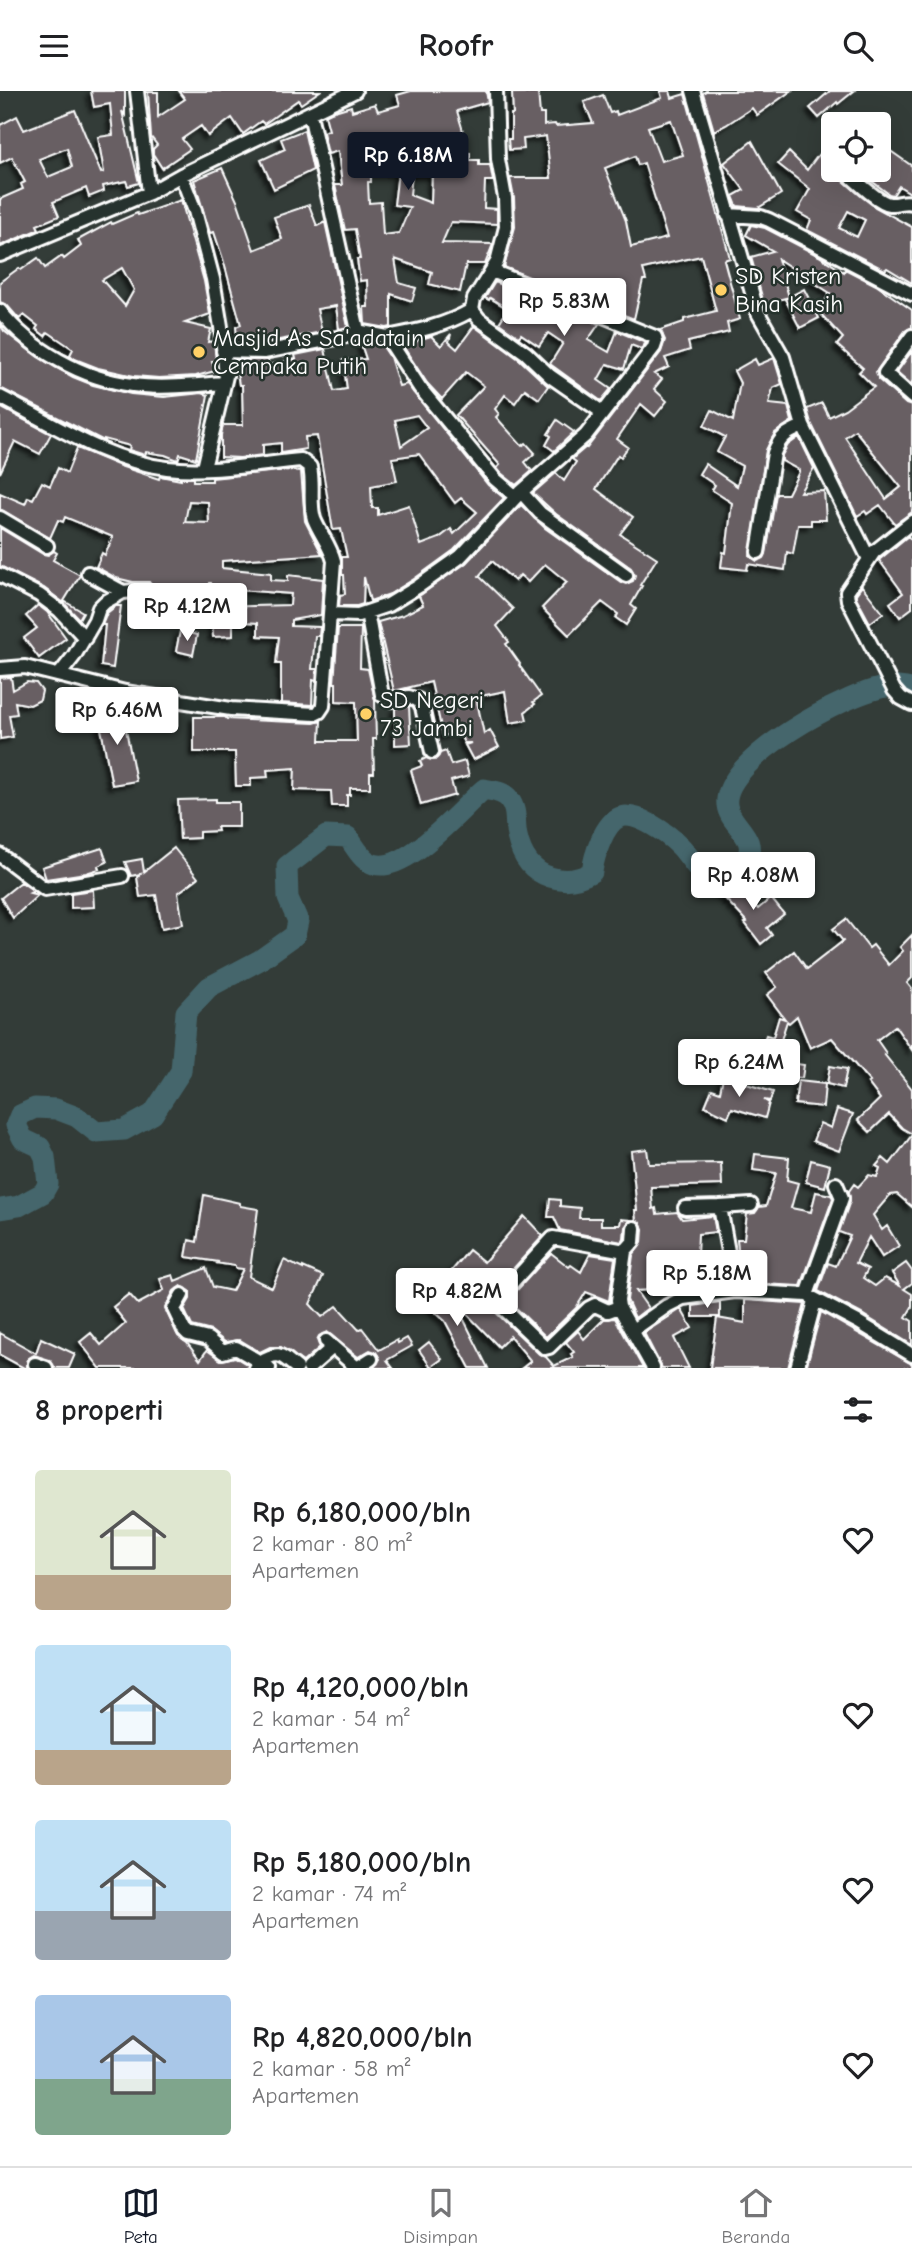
<!DOCTYPE html>
<html lang="id">
<meta charset="utf-8">
<style>
:root{--surface:#fff;--page:#f6f6f6;--text:#202124;--muted:#757577;--line:#e0e0e0;--accent:#111827}
body{margin:0;font-family:"Comic Neue",sans-serif;background:var(--page);color:var(--text);height:100vh;display:flex;flex-direction:column;font-size:26px;white-space:nowrap}
*{box-sizing:border-box;margin:0}
p{font-size:23px;color:var(--muted)}
.icon{flex:none;width:38px;height:38px;fill:none;stroke:currentColor;stroke-width:2;stroke-linecap:round;stroke-linejoin:round}
.map{position:relative;height:1277px;overflow:hidden}
.side{display:flex;flex-direction:column;background:var(--surface);flex:1}
.side>*{flex:none}
.controls{position:absolute;left:821px;top:21px;display:grid;gap:14px}
.controls a{display:grid;place-items:center;width:70px;height:70px;border-radius:7px;background:var(--surface);box-shadow:0 7px 28px #0002;font-size:35px}
.price{position:absolute;translate:-50% -60px;padding:0 16px;border-radius:7px;background:#fff;color:#222;font-size:23px;line-height:46px;filter:drop-shadow(0 2px 4px #0008)}
.price::after{content:'';position:absolute;left:50%;top:42px;width:21px;height:16px;margin-left:-10px;background:inherit;clip-path:polygon(0 0,100% 0,50% 100%)}
.price.active{background:var(--accent);color:#fff}
ul{padding:0;list-style:none}
li{display:flex;align-items:center;gap:21px;height:175px;padding:0 35px}
li span{display:grid;place-items:center;flex:none;width:196px;height:140px;border-radius:7px;color:#555}
li>.icon{margin-inline-start:auto}
span .icon{width:84px;height:84px;fill:#fffc;stroke-width:1}
li b{font-size:30px}
h2{display:flex;justify-content:space-between;align-items:center;height:84px;padding:0 35px;font-size:30px}
header{display:flex;justify-content:space-between;align-items:center;height:91px;padding:0 35px;background:var(--surface);font-size:32px;font-weight:700}
.dock{display:flex;justify-content:space-around;align-items:center;height:98px;border-top:2px solid var(--line);background:var(--surface);font-size:19px;color:var(--muted)}
.dock a{display:grid;justify-items:center;gap:4px}
.dock .active{color:var(--accent)}
.map>svg:first-child{display:block}
.lines{fill:none;stroke-linecap:round;stroke-linejoin:round}
.river{stroke:#45666c;stroke-width:21}
.building{fill:#675e64;stroke:#fff;stroke-width:2;fill-rule:evenodd;filter:url(#shadow)}
.minor-casing{stroke:#fff;stroke-width:18}
.minor{stroke:#26332d;stroke-width:12}
.poi-dot{fill:#ffd166;stroke:#26332d;stroke-width:2.5}
.labels{text-anchor:middle;dominant-baseline:central;stroke-width:5;stroke-linejoin:round;paint-order:stroke}
.poi-label{font-size:24px;fill:#fff;stroke:#26332d;text-anchor:start}
</style>
<header><svg class="icon" aria-label="menu" viewBox="0 0 24 24"><path d="M4 6h16M4 12h16M4 18h16"/></svg>Roofr<svg class="icon" aria-label="search" viewBox="0 0 24 24"><circle cx="10" cy="10" r="6"/><path d="M15 15l6 6"/></svg></header>
<div class="map">
<svg width="912" height="1277" viewBox="0 0 912 1277">
<defs>
<filter id="shadow"><feDropShadow dx="-4" dy="4" stdDeviation="2" flood-color="#0009"/></filter>
</defs>
<rect width="100%" height="100%" fill="#333c38"/>
<filter id="ink" filterUnits="userSpaceOnUse"><feTurbulence type="fractalNoise" baseFrequency=".0143" numOctaves="2"/><feDisplacementMap in="SourceGraphic" scale="14" xChannelSelector="R" yChannelSelector="G"/><feConvolveMatrix kernelMatrix="1 2 1 2 8 2 1 2 1" color-interpolation-filters="sRGB"/></filter>
<g filter="url(#ink)">
<g class="lines">
<path class="river" d="M0,1118L19,1115L43,1102L48,1093L45,1066L40,1056L23,1048L16,1034L20,1024L35,1017L56,1018L77,1026L96,1041L124,1039L153,1023L181,980L186,921L209,896L260,869L295,844L298,830L288,807L287,775L326,745L348,746C354,754 361,767 369,771C401,790 461,717 484,698C493,700 503,700 509,708C518,720 514,732 517,745C521,764 531,780 550,786C565,791 578,789 592,781C594,765 604,732 620,726C637,720 669,744 680,755C690,765 696,780 709,786C722,792 738,781 745,770C761,747 729,734 727,714C721,669 848,601 886,596C894,594 904,597 912,598"/>
</g>
<path class="building" d="M91,0H125V24L122,20L139,92L128,95L126,90L103,95L104,100L89,106L86,97L53,111L59,125L37,134L39,138L0,155V108L23,98L21,93L25,91L12,66L0,72V34L17,25L24,39L75,19L101,82L104,81L98,46L113,44L110,13L94,16ZM67,57L72,76L48,86L39,68Z
M179,0H320L301,13L298,9L264,33L261,30L243,43L232,27L208,45L201,35L182,48L190,58L162,77L153,63V58L157,54L151,46L148,1H158V26L185,8Z
M411,0H486L488,11L457,20L463,40L444,46L448,61L470,62V69H479V74H490L493,90H485L484,117L497,118V133L451,131L442,152L493,153L485,173H466L460,201L429,193L432,181L395,168L399,192L416,197L412,210L391,203V236L387,237L365,233L364,216H368L367,189L360,190L357,168H360L355,138L345,139L335,94H342L338,60L328,63L323,41L329,39L325,24L331,21L351,15L352,20L375,13L378,20L400,14L397,4ZM371,81H398L394,114L410,116L399,142L383,144L381,111L369,112L368,91H371ZM412,83H432L431,112L410,104Z
M660,0H670L672,7L685,3L730,167L724,169L740,228L727,232L729,241L688,251L690,259L665,267L669,276L654,283L662,288L654,298L667,310L655,325L641,313L617,348L628,356L621,366L618,364L596,398L633,426L620,443L657,467L640,494L642,495L631,514L636,518L626,534L616,527L618,523L602,511L569,544L542,517L567,491L545,473L528,491L520,484L515,490L492,470L479,485L513,518L497,535L509,551L506,553L520,573L519,574L541,605L533,611L535,613L525,621L527,629L510,632L505,600L476,606L484,643L490,639L499,656L473,669L465,654L471,652H464L459,641L443,645L431,591L394,600L378,531L403,524L423,514L419,505L466,472L521,414L545,437L621,491L626,493L633,490L635,484L631,477L556,423L533,402L556,382L564,390L576,371L572,368L586,356L587,357L661,261L665,249L660,239L684,231V228L716,220L701,165L643,178L646,189H643L634,228L504,176L515,136L514,107L510,87H551L546,45L523,48L524,58L509,59L508,48H511V23H513L512,2L538,1L540,23H544V34L555,33L556,35L593,32L584,11L603,4L610,22L616,20L617,24L662,7ZM671,29L683,64L661,70L648,36ZM635,65L638,74L644,72L667,147L631,156L626,130L605,77Z
M706,0H791L757,24L752,17L726,34L714,40L703,2Z
M830,0H854L838,13L837,11L819,27L810,17Z
M304,39L313,79L274,98L261,69L285,58L281,48Z
M752,50L781,103L758,117L737,115L733,105L744,99L724,72Z
M882,54L912,75V103L899,95L893,104L889,103L857,79H878V59Z
M789,61L807,79L819,63L823,72L835,79L838,85L861,105L875,116L912,136V192L887,177L885,179L807,139L811,129L797,121L810,98L778,73ZM848,120L865,129L857,146L839,137Z
M222,77L238,112L254,159L282,148L274,126L309,114L317,135L325,131L348,236L339,238L336,215L317,218L322,241L263,252H248L247,244L237,246L236,236L241,234L223,168L214,141L210,142L194,89Z
M181,109L204,190L210,223L185,232L211,238L208,251L214,250L216,270H212L215,280L196,285L159,287L134,285L98,277L75,268L70,264L73,258L48,241L45,245L36,238L38,235L24,224L19,228L7,214L0,211V191L19,177L21,179L38,167L45,177L62,165L64,168L81,155L78,149L111,131L112,133L137,122L138,124ZM122,177L134,199L125,215L102,189Z
M751,134L765,137L819,165L844,181L845,178L876,194L912,219V236L905,240L876,281L879,289L906,313L912,315V421L895,433L880,414L867,423L865,420L857,425L811,332L807,318L822,312L829,326L845,318L874,296L859,281L863,277L837,254L843,247L818,220L830,202L778,168L789,206L804,198L819,227L800,237L785,208L789,206L764,213L751,166L773,160L746,144ZM855,339L901,396L886,408L845,346Z
M495,191L599,233L588,249L609,261L617,240L646,252L641,258L631,254L624,278L607,273L598,289L611,298L601,310L550,273L563,252L548,242L539,255L521,243L519,246L499,232L508,218L490,207L489,209L485,207Z
M0,233L4,240L38,266L73,286L93,294L131,303L164,306L202,302L208,304L196,368L180,363L178,369L165,364L146,361L145,364L129,359L130,355L104,348V350L0,297Z
M474,235L520,269L548,295L539,308L525,298L515,312L505,304L495,318L499,323L496,326L522,355L526,352L535,362L525,371L532,380L516,394L501,382L497,377L500,374L456,324L484,295L466,281L442,308L427,292L401,252L412,250L413,254L418,249L431,245L441,255L451,243L449,251L457,258Z
M360,250L382,254L390,266L399,295L407,293L488,394L504,407L454,459L414,488L390,503L370,510L364,486L363,513L357,515H339L340,504L345,503L344,484H342V466H347L341,438L333,439L317,345L305,346L306,358L281,362V352L263,354V364L240,367L221,366V344L223,334H243L242,294H239L235,269H268L269,274L296,268L295,264L325,258L334,300L347,298L343,269L366,268ZM417,324L427,337L401,355L395,329ZM419,363L455,412L461,407L477,421L454,443L451,438L439,447L421,454L409,414L378,424V417H372L371,395L397,390L392,367Z
M912,260V294L897,281Z
M774,267L782,293L773,297L769,313L788,315L792,330L775,342L766,359L750,465L757,470L764,467L766,463L776,403H788L799,381V379L782,370V364L788,354L799,346L814,377L800,401L824,400L826,429H811V434H798L793,463L787,461L785,479L748,473L747,479L721,476L723,461L726,462L732,412L712,399L715,394L699,383L705,373L737,395L742,375L717,361L725,346L704,335L712,319L733,330L740,292L734,280L755,268L758,274Z
M0,316L51,343L40,363L15,350L0,382Z
M557,329L574,341L554,360L546,354L551,345L548,343Z
M77,357L120,375L159,388L160,385L181,389V387H193V390H212V387L288,379L301,380L305,430L322,463L222,470V477L271,482V489L288,490V484L323,488L321,524L291,529V535L320,536L319,545H315L312,578H317L316,590L313,589L312,614L281,612V573H276L279,546L258,545V532L233,530V545L213,546L212,516L290,514L291,503L212,497L211,492H209L206,508L188,504L183,530L160,526L161,521L139,515L141,508L149,506L153,502L152,495L149,491H133L116,487L96,476L102,462L105,464L113,446L65,426L63,431L58,429L50,447L0,418V402L25,413L28,406L33,408L42,391L50,395L58,377L67,382ZM189,410L208,411L209,432L185,431Z
M0,437L43,463L48,464L54,460L57,462L53,469L80,484L64,510L83,521L79,528L64,512L44,497L0,475Z
M908,445L912,450V517L900,526L890,512L903,502L879,469Z
M862,495L883,522L870,532L856,506V503Z
M38,514L47,521L66,547L39,567L24,547L37,537L26,525Z
M116,515H121L113,577L101,575L105,534H102L107,522Z
M338,537H361L360,577L368,578L375,609L376,648H373L374,682H370V697H350V704H347V715H332L331,700L294,699L295,677L267,679L268,686L251,687V695H236L235,661H194V626H225L227,628L314,632L321,630L320,650H357L356,611L336,610V592H334Z
M180,540L197,544L193,564L176,560Z
M11,586L13,599L27,591L36,592L42,600L40,609L30,614L15,611L17,623L9,624L13,646L0,648V587Z
M409,615L411,653L395,654V617Z
M122,618L136,690L112,694L98,622Z
M446,660L451,674L465,670L469,685L451,690L455,704L421,714L411,679L422,675L420,670L426,667L435,669L440,662Z
M216,708V711H239V736H217L218,740L199,741V747L180,748L178,709Z
M102,757L107,771L98,775L99,778L86,782L46,788L42,776Z
M174,757L198,787L178,802L183,833L162,837L156,804L140,806L137,786L140,783L131,785L125,771L142,768L144,781Z
M21,791L34,800L30,802L38,804L13,827L1,807Z
M732,791L758,818L771,807L784,823L767,837L772,844L761,853L745,832L747,831L720,802Z
M93,799L94,816L71,817V802Z
M846,828L869,857L873,854L889,874L903,860L900,856L912,844V887L907,892L912,898V959L895,935L877,949L886,962L884,963L912,998V1043L902,1037L889,1023L870,1041L858,1029L880,1008L868,992L870,991L832,947L810,957L797,925L789,932L787,930L781,949L792,952L788,966L777,970L804,974L802,987L781,985L756,974L755,982L724,978L726,969L719,967L722,956L756,968L766,944L773,946L779,926L785,928L767,904L777,896L766,882L794,860L807,878L843,850L833,838Z
M830,975L847,978L843,997L827,993Z
M723,986L773,1001L770,1010L764,1009L769,1012L765,1027L732,1017L728,1026L705,1015L712,998L720,1001Z
M798,990L825,993L823,1016L795,1013Z
M837,1018L853,1023L839,1060L813,1050L820,1032L831,1037Z
M912,1044V1116L897,1103L890,1104L873,1124L882,1139L887,1135L899,1155L882,1166L869,1146L856,1172L868,1178L863,1187L875,1195L885,1187L900,1195L892,1182L906,1172L912,1180V1192L904,1198L912,1203V1216L906,1226L912,1230V1254L862,1223L818,1200L828,1172L836,1175L850,1145L839,1141L850,1110L849,1100L854,1093L858,1096L869,1084L877,1086L880,1077L876,1075L883,1067L890,1073Z
M647,1058L649,1073L721,1072L722,1094L651,1096L653,1118L656,1117L657,1123L677,1121L682,1128L713,1125L716,1141L698,1143L697,1165L715,1164V1169H721L725,1193L692,1197V1191L665,1193V1198L636,1200L648,1217L635,1227L627,1209L633,1164L642,1152L643,1138L641,1133L636,1129L635,1119H637L631,1060Z
M755,1063L789,1067L787,1089L798,1092L791,1117L811,1121L816,1101L831,1104L833,1107L801,1195L742,1192L737,1148H744L747,1123L755,1122L759,1116L766,1115L776,1082L753,1079Z
M811,1069L830,1074L825,1096L806,1091Z
M204,1104L240,1112V1115L258,1118L249,1186L272,1197L284,1169L303,1178V1176L323,1185L310,1213L322,1226L337,1215L359,1239L362,1237L379,1259L397,1249L398,1252L407,1247L412,1255L387,1269L393,1277H373L380,1268L376,1261L370,1259L358,1266L327,1241L319,1245L317,1249L320,1256L303,1271L281,1256H270L260,1261L240,1249L225,1251L211,1240L192,1235L184,1218L190,1208V1200L181,1195L174,1200L165,1217L178,1245L187,1252L200,1269L207,1259L221,1269L235,1266L248,1274L247,1277H100L80,1251L91,1242L101,1254L126,1232L113,1216L129,1203L138,1213L164,1199L160,1188L173,1184L175,1190L206,1177L213,1196L232,1200L243,1178L235,1177V1175L216,1172L219,1171L186,1166L189,1149L197,1151Z
M550,1108L560,1109V1115L580,1117L579,1127H601V1134H620L621,1128L631,1129L625,1136L624,1147L622,1151L560,1139L554,1126H548Z
M524,1125L543,1145L491,1202L488,1211L491,1217L539,1263L546,1266L554,1275L573,1266L571,1263L574,1261L566,1251L578,1240L584,1248L604,1228L615,1227L643,1277H522L531,1270L510,1245L499,1256L467,1223L475,1213L448,1189L452,1184L450,1182L469,1159L484,1171Z
M551,1162L569,1176L571,1174L581,1181L590,1163L615,1167L609,1210L586,1201L576,1217L546,1246L508,1209Z
M443,1195L461,1230L463,1227L488,1277H470L445,1230L425,1212L437,1197L439,1199Z
M745,1209L805,1213L788,1277H710L717,1227L745,1232Z
M720,1211V1226H693V1215Z
M681,1218L692,1237L674,1247L689,1277H662L644,1242Z
M821,1221L912,1273V1277H806Z
M0,1242L36,1262L41,1247L75,1263L69,1277H55L50,1269L34,1264L29,1267L27,1271V1277H24L0,1264Z
M429,1251L442,1268L431,1276L419,1259Z"/>
<g class="lines">
<defs>
<path id="minor" d="M137,0L149,102
M693,0L758,222L783,266L803,335L869,468
M310,23L357,235V240
M828,65L833,69
M844,79C853,87 879,112 890,113C899,114 903,109 912,112
M181,84L195,120L213,188L221,236L226,285L204,377
M728,124L761,126L769,129L912,203
M0,164L149,102L181,84L355,0
M492,180L655,246L656,250L654,256L600,326
M0,220C31,259 83,288 133,294C163,298 195,294 224,292
M912,245L885,282L912,306
M387,246C419,240 444,235 472,219
M223,260L264,261L352,244L357,240L387,246L420,297L495,388L516,406
M0,306C53,333 107,370 167,377C210,382 259,373 301,369L310,376C314,394 309,411 314,428C320,443 330,454 334,470L323,615L319,621L315,623L231,618L125,601L25,576L0,578
M521,401L540,422L626,484
M0,427L47,455
M912,431L874,461L847,501L848,509L894,599L901,607L912,613
M758,461L774,362C780,345 787,342 803,335
M88,482L123,501
M0,484L39,504L59,519L85,547
M367,521L382,604L391,609L409,606L418,609L422,616L432,661
M330,523L358,524L388,514L419,495L460,466L521,401L586,344L600,326L599,319L550,285L526,262L479,228L472,219L474,208L497,171L506,136L505,107L498,68L496,0
M59,584L74,565L95,529L99,517L105,511L123,501L145,499
M0,764L45,798L122,785
M720,1116L751,1114
M685,1117L720,1116L735,1200L807,1204L858,1231L912,1264
M634,1137L633,1151L625,1160L618,1209L619,1216L653,1277
M182,1204L174,1218L184,1239L188,1243L208,1248L223,1261L236,1257L260,1271L256,1277
M807,1204L842,1107L836,1093
M619,1216L608,1220L595,1214L589,1217L549,1256L545,1257L497,1211V1208L553,1147L625,1160
M633,1239L667,1215L683,1207L735,1200
M326,1250L357,1277
M35,1273L46,1277
M269,1277L260,1271C279,1259 281,1264 297,1277
M309,1277L333,1256
M357,1277L371,1268
M797,1277L815,1210"/>
</defs>
<use href="#minor" class="minor-casing"/>
<use href="#minor" class="minor"/>
</g>
</g>
<g class="poi-dot">
<circle cx="721" cy="199" r="7"/>
<circle cx="199" cy="261" r="7"/>
<circle cx="366" cy="623" r="7"/>
</g>
<g class="labels">
<g class="poi-label">
<text x="735" y="185">SD Kristen<tspan x="735" dy="28">Bina Kasih</tspan></text>
<text x="213" y="247">Masjid As Sa'adatain<tspan x="213" dy="28">Cempaka Putih</tspan></text>
<text x="380" y="609">SD Negeri<tspan x="380" dy="28">73 Jambi</tspan></text>
</g>
</g>
</svg>
<div class="controls">
<a><svg class="icon" aria-label="locate" viewBox="0 0 24 24"><circle cx="12" cy="12" r="6"/><path d="M12 2v4M12 18v4M2 12h4M18 12h4"/></svg></a>
</div>
<b class="price active" style="left:408px;top:101px">Rp 6.18M</b>
<b class="price" style="left:564px;top:247px">Rp 5.83M</b>
<b class="price" style="left:187px;top:552px">Rp 4.12M</b>
<b class="price" style="left:117px;top:656px">Rp 6.46M</b>
<b class="price" style="left:753px;top:821px">Rp 4.08M</b>
<b class="price" style="left:739px;top:1008px">Rp 6.24M</b>
<b class="price" style="left:707px;top:1219px">Rp 5.18M</b>
<b class="price" style="left:457px;top:1237px">Rp 4.82M</b>
</div>
<section class="side">
<h2>8 properti<svg class="icon" aria-label="filters" viewBox="0 0 24 24"><path d="M4 7h16M4 17h16"/><circle cx="9" cy="7" r="2"/><circle cx="15" cy="17" r="2"/></svg></h2>
<ul>
<li><span style="background:linear-gradient(#dfe7d0 75%,#b9a48a 0)"><svg class="icon" aria-label="home" viewBox="0 0 24 24"><path d="M3 11l9-7 9 7M6 9v11h12V9"/></svg></span><div><b>Rp 6,180,000/bln</b><p>2 kamar · 80 m²</p><p>Apartemen</p></div><svg class="icon" aria-label="heart" viewBox="0 0 24 24"><path d="M12 20l-8-8c-3-5 5-10 8-4 3-6 11-1 8 4z"/></svg></li>
<li><span style="background:linear-gradient(#bfe0f5 75%,#b9a48a 0)"><svg class="icon" aria-label="home" viewBox="0 0 24 24"><path d="M3 11l9-7 9 7M6 9v11h12V9"/></svg></span><div><b>Rp 4,120,000/bln</b><p>2 kamar · 54 m²</p><p>Apartemen</p></div><svg class="icon" aria-label="heart" viewBox="0 0 24 24"><path d="M12 20l-8-8c-3-5 5-10 8-4 3-6 11-1 8 4z"/></svg></li>
<li><span style="background:linear-gradient(#bfe0f5 65%,#9aa5b1 0)"><svg class="icon" aria-label="home" viewBox="0 0 24 24"><path d="M3 11l9-7 9 7M6 9v11h12V9"/></svg></span><div><b>Rp 5,180,000/bln</b><p>2 kamar · 74 m²</p><p>Apartemen</p></div><svg class="icon" aria-label="heart" viewBox="0 0 24 24"><path d="M12 20l-8-8c-3-5 5-10 8-4 3-6 11-1 8 4z"/></svg></li>
<li><span style="background:linear-gradient(#a9c7e8 60%,#7fa58c 0)"><svg class="icon" aria-label="home" viewBox="0 0 24 24"><path d="M3 11l9-7 9 7M6 9v11h12V9"/></svg></span><div><b>Rp 4,820,000/bln</b><p>2 kamar · 58 m²</p><p>Apartemen</p></div><svg class="icon" aria-label="heart" viewBox="0 0 24 24"><path d="M12 20l-8-8c-3-5 5-10 8-4 3-6 11-1 8 4z"/></svg></li>
</ul>
</section>
<nav class="dock">
<a class="active"><svg class="icon" aria-label="map" viewBox="0 0 24 24"><path d="M3 6l6-2 6 2 6-2v14l-6 2-6-2-6 2zM9 4v14M15 6v14"/></svg>Peta</a>
<a><svg class="icon" aria-label="saved" viewBox="0 0 24 24"><path d="M7 4h10v16l-5-4-5 4z"/></svg>Disimpan</a>
<a><svg class="icon" aria-label="home" viewBox="0 0 24 24"><path d="M3 11l9-7 9 7M6 9v11h12V9"/></svg>Beranda</a>
</nav>
